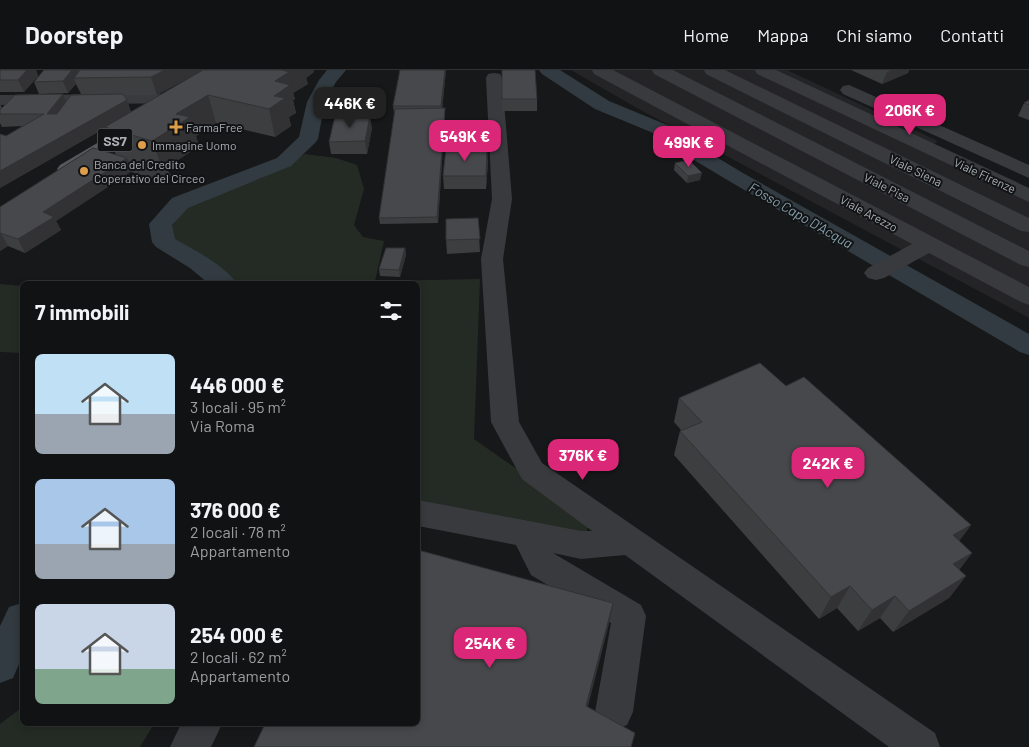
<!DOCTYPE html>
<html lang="it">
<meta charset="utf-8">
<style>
:root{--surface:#111213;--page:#1a1b1c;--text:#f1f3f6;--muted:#9c9ea0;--line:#303233;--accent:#db2777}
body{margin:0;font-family:Barlow,sans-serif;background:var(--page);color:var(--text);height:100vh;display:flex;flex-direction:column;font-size:19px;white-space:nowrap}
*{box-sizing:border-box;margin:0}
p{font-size:16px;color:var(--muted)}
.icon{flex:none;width:28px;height:28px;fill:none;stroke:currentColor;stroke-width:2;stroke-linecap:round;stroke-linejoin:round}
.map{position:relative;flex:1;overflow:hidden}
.panel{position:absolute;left:20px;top:211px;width:400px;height:445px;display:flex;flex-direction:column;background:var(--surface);border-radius:8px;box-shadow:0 2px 8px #0003,0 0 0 1px var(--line)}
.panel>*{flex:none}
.price{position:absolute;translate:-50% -42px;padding:0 11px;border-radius:10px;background:var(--accent);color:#fff;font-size:16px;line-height:32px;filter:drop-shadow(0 1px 2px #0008)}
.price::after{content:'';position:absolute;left:50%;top:30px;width:15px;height:11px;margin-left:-8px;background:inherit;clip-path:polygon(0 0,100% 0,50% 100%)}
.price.active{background:#222;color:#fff}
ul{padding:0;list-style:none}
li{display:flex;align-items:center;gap:15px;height:125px;padding:0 15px}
li span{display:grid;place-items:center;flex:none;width:140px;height:100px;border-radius:8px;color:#555}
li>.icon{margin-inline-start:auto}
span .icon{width:60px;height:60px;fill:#fffc;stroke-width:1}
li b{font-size:21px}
h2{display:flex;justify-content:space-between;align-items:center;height:60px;padding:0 15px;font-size:21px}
header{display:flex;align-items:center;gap:30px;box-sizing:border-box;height:70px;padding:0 25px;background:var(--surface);border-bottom:1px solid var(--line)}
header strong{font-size:24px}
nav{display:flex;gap:28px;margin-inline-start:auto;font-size:18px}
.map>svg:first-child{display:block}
.built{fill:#242426}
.green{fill:#242b24}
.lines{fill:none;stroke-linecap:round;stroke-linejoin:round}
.canal{fill:#323b41;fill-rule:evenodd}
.minor{fill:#393a3e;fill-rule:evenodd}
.major{fill:#55585c;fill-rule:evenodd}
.wall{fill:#3d3e40;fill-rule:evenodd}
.shaded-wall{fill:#323234}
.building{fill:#47484b;stroke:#323234}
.poi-dot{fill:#dd9d4b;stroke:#121314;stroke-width:2}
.labels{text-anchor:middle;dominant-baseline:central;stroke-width:4;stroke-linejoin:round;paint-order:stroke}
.far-poi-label{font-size:12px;fill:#abb0b7;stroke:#121314;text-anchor:start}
.far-street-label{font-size:12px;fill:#abb0b7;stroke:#121314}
.shield{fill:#121314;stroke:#7d8186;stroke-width:1}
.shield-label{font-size:14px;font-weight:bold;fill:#abb0b7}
.far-water-label{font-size:14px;font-style:italic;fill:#86a0ae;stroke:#121314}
</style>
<header>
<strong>Doorstep</strong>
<nav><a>Home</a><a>Mappa</a><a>Chi siamo</a><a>Contatti</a></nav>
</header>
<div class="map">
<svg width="1029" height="677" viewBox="0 0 1029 677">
<rect width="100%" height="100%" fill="#171819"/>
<path class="built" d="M571,0H787L938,71L931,76L1029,121V248L637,38Z"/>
<path class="green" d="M305,84L336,88L357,95L364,119L354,155L363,167L384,171L375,211L480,209L474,369L590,450L585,466L418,430V214H230L202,190L168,170L171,157L180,143L202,129L262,108Z
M0,214L22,216V283L0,282Z
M22,633V654H154L140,677H0V654L20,639Z"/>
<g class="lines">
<path class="canal" d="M327,0H346L336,12L325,32L318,69L315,73L291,96L188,138L172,155L175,169C194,180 225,195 237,214H209L190,198L156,177L152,172L149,154L172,128L277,88L299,67L307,32L319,10Z
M539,0H560L609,31L672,57L698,76L743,103L1029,264V285L1020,282L729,111L684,84L658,65L595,39L542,4Z
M22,533V587L13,608L0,613V556L9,537Z"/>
<path class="minor" d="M592,0H613L1029,217V235L1021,232L929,183L884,208L876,210L868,208L864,203L868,198L912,174L594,4Z
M652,0H673L1029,181V197L1021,195L654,4Z
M704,0H725L1029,148V162L1021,161L706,4Z
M755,0H776L1029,118V132L757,4Z
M494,3L500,4L502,8L512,129L503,189L519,352L542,393L935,663L940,677H889L625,485L581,489L553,483L641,535L646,546L633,642L627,655L614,660L601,655L595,642L611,553L531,505L516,475L418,456V430L581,461H592L522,409L491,352L481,189L492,129L486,8L488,4Z
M849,15L1029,95V108L843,24L840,20L843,16Z
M183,24L189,25L192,29L189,33L0,35V25Z
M95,79L168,101L171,105L168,109L161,111L88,89L85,85L88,81Z
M181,654H222L211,677H170Z"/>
<path class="major" d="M144,48L150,49L153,53L150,57L74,103L67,105L60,103L57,99L60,95L138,49Z"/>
</g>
<path class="wall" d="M0,0H36L38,6L24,22H0Z
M44,0H314V2L306,8L308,14L293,23L295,29L293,30L296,43L289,47L291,56L275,67L216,53L196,66L199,76L163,100L128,90L132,101L56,151L61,160L25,183L8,176L0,181V137L93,78L116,85L105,58L0,118V64L6,66L22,56L2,57L0,53V34L2,38L15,25L63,24L66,31L71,25L81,24L76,14L68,23L39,24L34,12ZM201,1L131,42L127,30L123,25H157Z
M400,0H446L442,38H445V44L438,153L380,154L379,148L395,43H394L393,36Z
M502,0L537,29V41H502Z
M851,0H909L908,3L882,14Z
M1029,30V50L1018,46L1024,33Z
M372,58L367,84H331L329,72Z
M488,91L486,119H444L443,106Z
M675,93L700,110L687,113L674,100Z
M478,148L480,182L447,184L446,170Z
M405,178L406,185L400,207L380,206L379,199Z
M786,316L971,455L959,471L972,483L959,500L966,506L949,528L893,562L880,548L858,561L837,538L819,549L674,385L680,361L681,360L674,352L679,328Z"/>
<path class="shaded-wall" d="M19,0H36L38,6L24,22L18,10Z
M72,0H87L74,8L76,14L68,23L63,11Z
M165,0H203L157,25L151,7Z
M281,0H314V2L306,8L308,14L293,23L295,29L293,30L296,43L289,47L291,56L275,67L269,39L274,26L275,11Z
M445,0H446L442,42L441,36Z
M891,0H909L908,3L882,14L887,2Z
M63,24L68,36L53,56L47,44Z
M208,25L216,53L196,66L199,76L163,100L152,71L176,44Z
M127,30L131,43L0,118V101Z
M445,38V44L438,153L437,147Z
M370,46L372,58L367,84L365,71Z
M487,78L488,91L486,119V106Z
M127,88L132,101L56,151L61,160L25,183L18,169L43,142Z
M702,103L700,110L687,113L688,106Z
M0,162L8,176L0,181Z
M405,178L406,185L400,207L399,200Z
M971,455L954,478L953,465Z
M972,483L955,505L953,494Z
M966,506L949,528L893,562L909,541Z
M850,516L837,538L819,549L831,527Z
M895,526L880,548L858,561L872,540Z
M613,533L609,554L583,656L586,636Z"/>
<path class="building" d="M0,0H27L18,10H0Z
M44,0H72L63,11L34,12Z
M80,0H165L151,7L74,8Z
M203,0H282L289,2L275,11L290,15L274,26L285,28L269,39L208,25L176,44L190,47L152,71L105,57Z
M400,0H445L441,36H393Z
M502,0H535L537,29H502Z
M63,24L47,44H57L71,25L123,24L127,30L0,101V64L6,66L44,44H0V40L15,25Z
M1029,30V35L1024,33Z
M445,38L437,147L379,148L395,39Z
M335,46H370L365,71L329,72Z
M93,78L127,88L43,142L54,147L18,169L0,163V137Z
M446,78H487L486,106H443Z
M689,90L702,103L688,106L675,93Z
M478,148L480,169L446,170V149Z
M386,178H405L399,200L379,199Z
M760,293L786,316L804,307L971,455L953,465L972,483L953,494L966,506L909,541L895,526L872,540L850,516L831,527L680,361L702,352L679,328Z
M418,480L613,533L586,636L635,663L631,677H254L265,654H418Z"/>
<g class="poi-dot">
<path d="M173.5 49.5h5v5h5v5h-5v5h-5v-5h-5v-5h5z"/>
<circle cx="142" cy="75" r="5"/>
<circle cx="84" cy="101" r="5"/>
</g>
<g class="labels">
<g class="far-poi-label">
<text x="186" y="57">FarmaFree</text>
<text x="152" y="75">Immagine Uomo</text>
<text x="94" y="94">Banca del Credito<tspan x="94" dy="14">Coperativo del Circeo</tspan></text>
</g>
<g class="far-street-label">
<text transform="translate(916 100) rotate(26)">Viale Siena</text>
<text transform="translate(985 105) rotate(25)">Viale Firenze</text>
<text transform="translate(887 117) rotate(27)">Viale Pisa</text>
<text transform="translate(869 143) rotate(28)">Viale Arezzo</text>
</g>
<rect class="shield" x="97.5" y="58.5" width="35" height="23" rx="4"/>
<g class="shield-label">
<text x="115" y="70">SS7</text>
</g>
<g class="far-water-label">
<text transform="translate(801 145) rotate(30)">Fosso Capo D'Acqua</text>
</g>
</g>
</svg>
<b class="price active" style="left:350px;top:59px">446K €</b>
<b class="price" style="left:910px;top:66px">206K €</b>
<b class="price" style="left:465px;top:92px">549K €</b>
<b class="price" style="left:689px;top:98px">499K €</b>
<b class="price" style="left:583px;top:411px">376K €</b>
<b class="price" style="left:828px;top:419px">242K €</b>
<b class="price" style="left:490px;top:599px">254K €</b>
<section class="panel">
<h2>7 immobili<svg class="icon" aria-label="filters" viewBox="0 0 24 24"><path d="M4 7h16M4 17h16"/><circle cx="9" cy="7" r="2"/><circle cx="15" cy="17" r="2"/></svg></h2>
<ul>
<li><span style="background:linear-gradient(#bfe0f5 60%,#9aa5b1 0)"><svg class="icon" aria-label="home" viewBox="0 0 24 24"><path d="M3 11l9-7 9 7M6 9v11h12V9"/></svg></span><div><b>446 000 €</b><p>3 locali · 95 m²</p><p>Via Roma</p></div></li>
<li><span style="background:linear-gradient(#a9c7e8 65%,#9aa5b1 0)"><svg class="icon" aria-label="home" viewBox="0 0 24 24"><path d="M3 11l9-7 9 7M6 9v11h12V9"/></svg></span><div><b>376 000 €</b><p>2 locali · 78 m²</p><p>Appartamento</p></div></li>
<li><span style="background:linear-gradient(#c9d6e8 65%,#7fa58c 0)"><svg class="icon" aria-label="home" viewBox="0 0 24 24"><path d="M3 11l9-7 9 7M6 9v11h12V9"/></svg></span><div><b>254 000 €</b><p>2 locali · 62 m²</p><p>Appartamento</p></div></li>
</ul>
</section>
</div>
